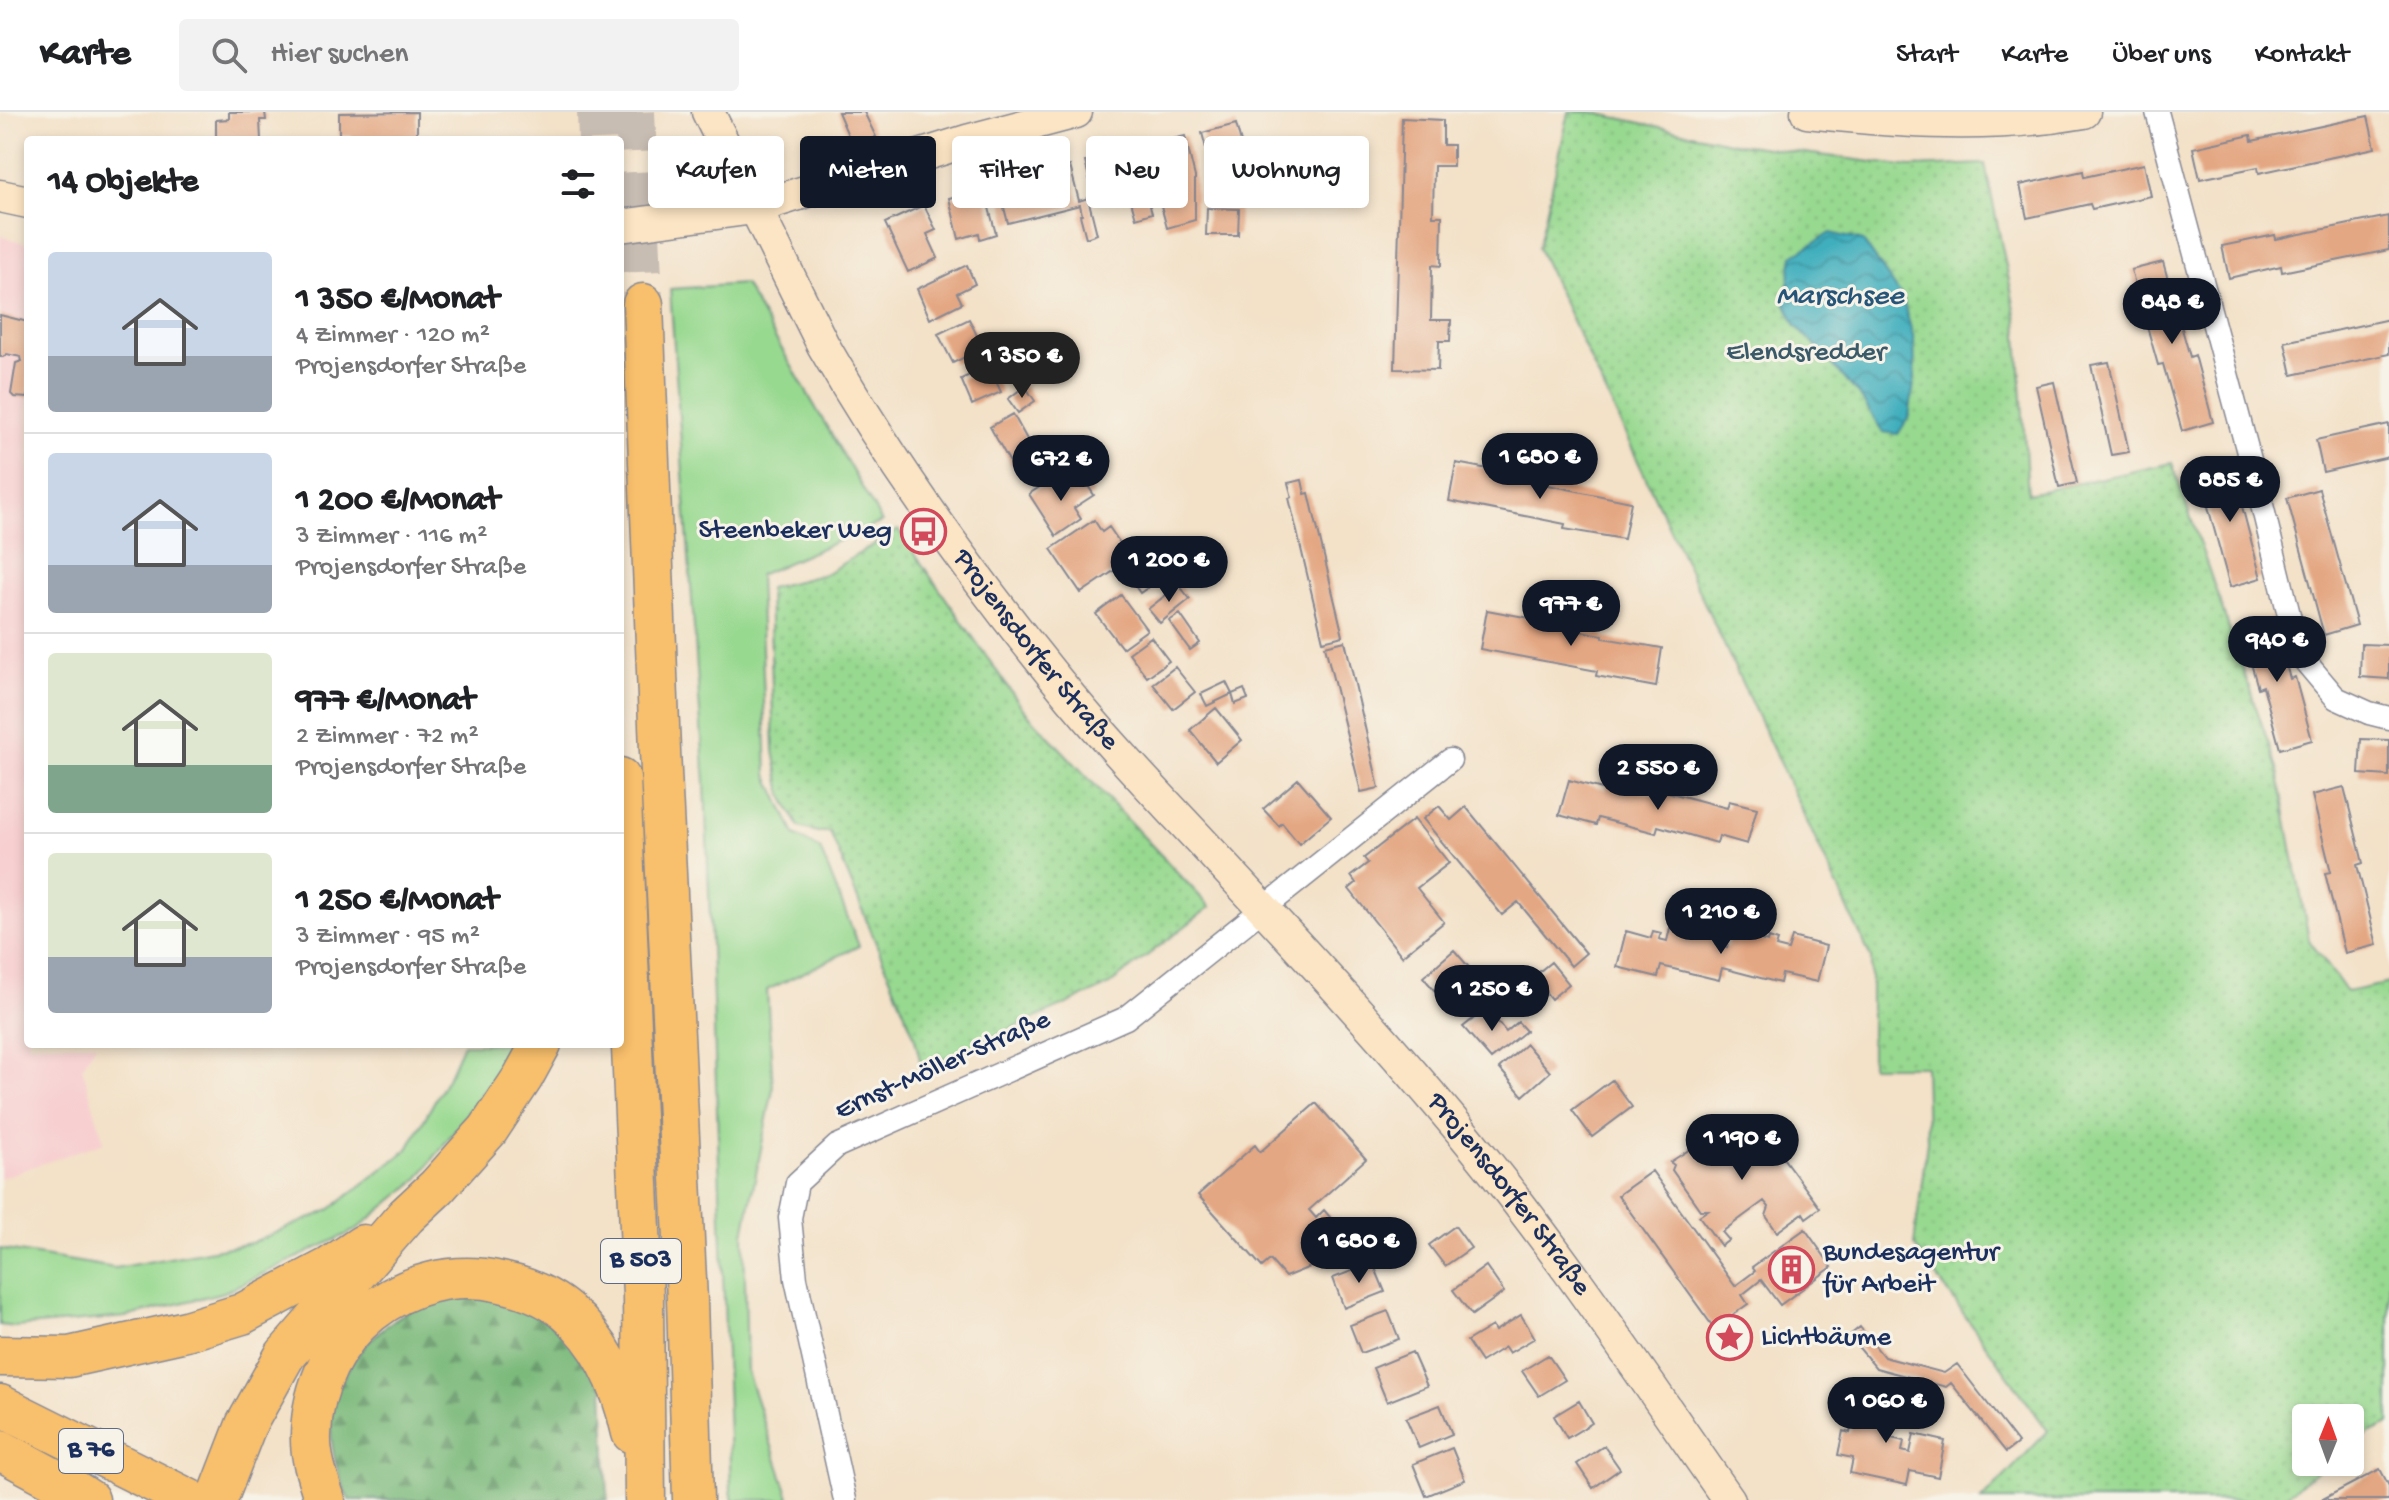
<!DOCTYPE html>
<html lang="de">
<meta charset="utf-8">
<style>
:root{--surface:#fff;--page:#f2f2f2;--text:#202124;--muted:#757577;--line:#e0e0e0;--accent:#111827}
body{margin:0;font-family:"Gochi Hand",sans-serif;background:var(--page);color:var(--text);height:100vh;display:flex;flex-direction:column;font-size:30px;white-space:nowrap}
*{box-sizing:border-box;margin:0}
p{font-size:26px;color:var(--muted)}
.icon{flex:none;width:44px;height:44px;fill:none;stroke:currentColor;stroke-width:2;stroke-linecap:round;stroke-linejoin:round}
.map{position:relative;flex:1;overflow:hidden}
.details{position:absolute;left:24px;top:24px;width:600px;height:912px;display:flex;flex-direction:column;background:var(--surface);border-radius:8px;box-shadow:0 4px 12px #0003}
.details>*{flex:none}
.top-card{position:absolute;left:648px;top:24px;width:760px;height:72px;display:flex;gap:16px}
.needle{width:52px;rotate:1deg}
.tools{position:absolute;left:2292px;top:1292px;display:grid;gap:16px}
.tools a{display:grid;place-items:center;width:72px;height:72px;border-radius:8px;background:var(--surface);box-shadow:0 4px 12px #0003;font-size:40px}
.price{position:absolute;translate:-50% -68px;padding:0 18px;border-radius:28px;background:var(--accent);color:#fff;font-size:26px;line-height:52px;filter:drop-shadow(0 2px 4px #0008)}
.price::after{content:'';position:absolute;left:50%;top:48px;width:24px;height:18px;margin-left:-12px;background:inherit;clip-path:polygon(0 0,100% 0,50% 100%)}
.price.current{background:#222;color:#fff}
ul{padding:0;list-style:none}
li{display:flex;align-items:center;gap:24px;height:200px;padding:0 24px}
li+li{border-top:2px solid var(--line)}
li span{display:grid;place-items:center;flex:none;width:224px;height:160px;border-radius:8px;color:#555}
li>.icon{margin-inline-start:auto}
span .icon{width:96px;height:96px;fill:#fffc;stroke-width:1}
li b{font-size:34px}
h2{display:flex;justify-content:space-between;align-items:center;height:96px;padding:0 24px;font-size:34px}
.chip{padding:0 28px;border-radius:8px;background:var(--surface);box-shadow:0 4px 12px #0003;font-size:28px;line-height:72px}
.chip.current{background:var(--accent);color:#fff}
header{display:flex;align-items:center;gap:48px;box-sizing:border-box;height:112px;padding:0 40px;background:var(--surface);border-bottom:2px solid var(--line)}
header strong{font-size:38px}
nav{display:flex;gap:44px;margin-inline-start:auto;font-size:28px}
.search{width:560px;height:72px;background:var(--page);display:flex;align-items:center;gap:20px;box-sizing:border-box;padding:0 28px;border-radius:8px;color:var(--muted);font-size:30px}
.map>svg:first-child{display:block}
.built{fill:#f7cfd0}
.grass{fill:#98d990;stroke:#5a8477;stroke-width:2}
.forest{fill:url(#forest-firs);stroke:#4a746c;stroke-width:2}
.park{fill:url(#park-dots);stroke:#5a8477;stroke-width:2}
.water{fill:url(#water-waves);stroke:#2e6f8e;stroke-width:2}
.building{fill:#e4a783}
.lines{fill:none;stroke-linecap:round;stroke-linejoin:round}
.highway-tunnel{stroke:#c8bdb3;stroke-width:40;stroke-dasharray:40 20;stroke-linecap:butt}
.street-casing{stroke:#878893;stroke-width:25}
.secondary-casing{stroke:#878893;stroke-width:35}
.highway-casing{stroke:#878893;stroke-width:43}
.street{stroke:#fff;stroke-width:22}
.secondary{stroke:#fce5c4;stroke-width:32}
.highway{stroke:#f8bf6c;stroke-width:40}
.labels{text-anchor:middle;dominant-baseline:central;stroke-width:6;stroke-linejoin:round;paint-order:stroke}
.shield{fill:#f7f3e8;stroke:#5d6a87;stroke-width:2}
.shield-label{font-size:26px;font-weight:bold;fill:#1b2f5e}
.park-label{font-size:28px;fill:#3a5a6a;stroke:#f7f3e8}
.poi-label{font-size:28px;fill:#1b2f5e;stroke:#f7f3e8;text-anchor:start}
.street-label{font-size:28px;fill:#1b2f5e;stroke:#f7f3e8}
.water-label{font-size:30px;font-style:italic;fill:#26557a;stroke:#f7f3e8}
</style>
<header>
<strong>Karte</strong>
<div class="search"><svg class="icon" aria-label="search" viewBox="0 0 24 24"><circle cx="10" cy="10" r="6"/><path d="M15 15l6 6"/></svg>Hier suchen</div>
<nav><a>Start</a><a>Karte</a><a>Über uns</a><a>Kontakt</a></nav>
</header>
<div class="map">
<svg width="2389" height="1388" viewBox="0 0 2389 1388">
<defs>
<pattern id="forest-firs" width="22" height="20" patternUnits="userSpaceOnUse" patternTransform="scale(2)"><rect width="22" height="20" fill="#7ab97a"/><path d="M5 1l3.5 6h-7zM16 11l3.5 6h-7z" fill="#639767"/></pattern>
<pattern id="park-dots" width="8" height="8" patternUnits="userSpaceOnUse" patternTransform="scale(2)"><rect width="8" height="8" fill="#98d990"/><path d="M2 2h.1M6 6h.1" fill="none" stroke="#82bb7f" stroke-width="1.8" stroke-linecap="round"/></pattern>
<pattern id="water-waves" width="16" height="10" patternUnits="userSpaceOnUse" patternTransform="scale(2)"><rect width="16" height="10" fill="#40afbd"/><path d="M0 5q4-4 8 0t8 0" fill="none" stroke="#358f9d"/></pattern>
</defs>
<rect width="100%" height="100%" fill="#f7f3e8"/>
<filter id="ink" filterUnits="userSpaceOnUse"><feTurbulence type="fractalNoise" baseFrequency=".0125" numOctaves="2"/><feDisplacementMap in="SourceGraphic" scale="16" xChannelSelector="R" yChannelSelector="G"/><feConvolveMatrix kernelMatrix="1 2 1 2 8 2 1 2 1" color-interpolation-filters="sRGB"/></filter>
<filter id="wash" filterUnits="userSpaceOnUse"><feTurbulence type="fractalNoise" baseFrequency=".006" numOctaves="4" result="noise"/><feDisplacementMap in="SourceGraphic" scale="32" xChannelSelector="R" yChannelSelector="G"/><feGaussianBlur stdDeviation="1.8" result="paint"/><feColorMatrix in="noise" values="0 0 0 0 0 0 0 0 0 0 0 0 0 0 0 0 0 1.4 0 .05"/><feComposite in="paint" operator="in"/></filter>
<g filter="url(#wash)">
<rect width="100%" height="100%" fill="#f3e1c8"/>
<path class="built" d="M0,124L28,132V932H96L82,955L104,1030L0,1066Z"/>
<path class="grass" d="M744,172L882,410L759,463L767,662L795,723L820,737L859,834L767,878L773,977L744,1122L747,1260L790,1388H733L731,1379L705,671L670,177Z
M463,932H514L500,957L418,1067L356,1118L224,1180L126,1205L16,1215L0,1213V1137L115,1156L251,1131L328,1099L408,1037L450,961Z"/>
<path class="forest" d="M491,1185L540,1202L583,1242L603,1275L608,1388H349C338,1364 330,1337 331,1311C332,1257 385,1201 436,1188C453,1184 474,1186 491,1185Z"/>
<path class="park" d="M1569,0H1591L1738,32L1910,55L1985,52L2017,207L2028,382L2172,351L2278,659L2309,828L2347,880L2389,871V1312L2370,1321L2350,1335V1306H2306V1350H2330L2279,1388H1982L2048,1319L1914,1133L1927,1029L1925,954H1871V846L1538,136Z
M898,418L1024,598L1210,795L1108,874L922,956L914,923L830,720H817L799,715L782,682L774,639L769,476L825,462Z"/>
<path class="water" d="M1830,121L1863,129L1902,185L1914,228L1915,264L1909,305L1898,322L1883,320L1859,283L1827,246L1796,214L1785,190L1793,144Z"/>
<g id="blocks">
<path class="building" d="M229,0H265L266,8H260L261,28H216V8L229,7Z
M417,0V28H352V24H339V1Z
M838,0H864L876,25L853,35Z
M2368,4L2375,36L2259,61L2258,55L2200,67L2193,36L2251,23L2252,29Z
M1402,6L1443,8V33H1453V54H1434L1433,104H1442L1441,154L1432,153L1431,208H1451L1450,229H1439L1438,258L1395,257Z
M1236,12L1248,57L1214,66L1202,21Z
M1185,24L1195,65V108L1167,116L1145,34Z
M1125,41L1133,74L1094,84L1085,50Z
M2144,52L2151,84L2092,97L2090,92L2027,106L2020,73L2083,59L2084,65Z
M1070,54L1079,89L1088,86L1097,122L1086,126L1080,103L1082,102L1080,93L1008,111L998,72Z
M984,77L996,122L980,127L979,121L959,127L949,86Z
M1146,81L1152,101L1136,106L1130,86Z
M924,93L936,118L927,122L938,146L908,160L885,111Z
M1207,96L1239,97L1238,123H1206Z
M2389,104V138L2282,160L2281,154L2229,166L2222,134L2275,123L2276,127Z
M2163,150L2190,245L2195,243L2213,310L2182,319L2163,252L2158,253L2131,158Z
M967,153L975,172L957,181L962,191L930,207L917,177Z
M0,203L28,210V286L14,285L11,282L16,251L22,249L21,245L7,242L3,245H0Z
M969,207L983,236L953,251L938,222Z
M2389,207V242L2292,263L2285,230Z
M2109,250L2129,340L2111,343L2091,253Z
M989,254L1001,280L972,293L961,267Z
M2054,270L2077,371L2059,375L2036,274Z
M1025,274L1035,289L1018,301L1008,287Z
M1013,302L1035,342L1012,354L990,315Z
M2389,312V345L2323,360L2316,328Z
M2230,349L2261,466L2230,475L2198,358Z
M1456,351L1515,362L1514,366L1631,390L1624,427L1564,417L1565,412L1449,389Z
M1055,365L1063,377L1082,365L1094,383L1074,396L1081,407L1056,424L1029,382Z
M1302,368L1305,382L1309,381L1343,524L1323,529L1289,386L1292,385L1288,371Z
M2319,377L2357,513L2324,523L2287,386Z
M1094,408L1102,420L1109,415L1124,437L1117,441L1124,452L1081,481L1051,437Z
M1163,441L1165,450L1152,454L1160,467L1140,481L1128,464L1145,457L1142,448Z
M1179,473L1190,487L1160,511L1148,497Z
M1121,483L1147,518L1122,536L1096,502Z
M1487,498L1546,509L1545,513L1603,523V526L1662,536L1656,575L1596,564L1597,559L1480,537Z
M1180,502L1200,531L1190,538L1169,509Z
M2273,507L2290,567L2295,565L2312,628L2280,637L2263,574L2258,576L2241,516Z
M1151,525L1169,549L1147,565L1129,541Z
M1345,529L1379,676L1361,680L1325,534Z
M2361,532L2389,533V567L2360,565Z
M1175,555L1195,580L1173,597L1153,572Z
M1226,570L1232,582L1207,594L1201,582Z
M1244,577L1248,587L1235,592L1232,582Z
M1216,596L1242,628L1216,650L1190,618Z
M2361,627L2389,628V664L2359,662Z
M1298,667L1331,705L1299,732L1282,711L1279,714L1263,697Z
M1569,668L1606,678L1608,671L1662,685L1664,679L1727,696L1729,689L1757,696L1747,732L1719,724L1717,731L1658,714L1656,721L1598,706L1596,713L1559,703Z
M2344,675L2363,751L2357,753L2377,833L2345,841L2325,761L2331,760L2312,683Z
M1439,694L1451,708L1466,695L1586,841L1571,854L1518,790L1502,803L1423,707Z
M1414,707L1449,751L1417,776L1444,810L1402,844L1349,777L1356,771L1351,764L1368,751L1364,746Z
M1670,816L1711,826L1712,824L1718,825L1716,832L1727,835L1731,820L1768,830L1769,826L1778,829L1776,835L1788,838L1792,825L1826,834L1817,870L1782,862L1780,871L1722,856L1719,868L1661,854L1658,865L1617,855L1626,819L1651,826L1653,819L1661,821L1659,827L1667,829Z
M1454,838L1480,868L1457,889L1448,878L1440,885L1423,865Z
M1551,850L1569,872L1551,887L1533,865Z
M1487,896L1506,920L1518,910L1526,919L1491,947L1463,915Z
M1526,932L1550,960L1523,984L1499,956Z
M1612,968L1632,995L1592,1025L1572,998Z
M1316,991L1366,1047L1309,1098L1316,1106L1324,1098L1346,1124L1331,1136L1335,1145L1285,1165L1270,1148L1262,1155L1198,1083L1255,1033L1260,1040Z
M1761,1016L1820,1096L1806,1106L1803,1101L1777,1120L1766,1104L1769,1095L1764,1089L1722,1120L1729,1128L1721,1134L1699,1104L1708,1098H1700L1672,1058L1674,1053L1670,1050L1714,1022L1722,1021L1723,1032L1736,1022L1745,1019L1749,1025Z
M1652,1059L1735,1174L1755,1159L1752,1155L1805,1117L1832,1155L1780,1193L1761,1168L1742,1183L1748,1192L1714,1216L1618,1083Z
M1455,1114L1471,1136L1445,1154L1429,1133Z
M1373,1151L1385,1180L1344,1196L1333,1166Z
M1486,1154L1504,1180L1472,1203L1453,1178Z
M1388,1199L1399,1227L1361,1241L1350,1213Z
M1521,1203L1535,1226L1509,1241L1505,1235L1481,1250L1467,1229L1492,1214L1495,1219Z
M1860,1215L1884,1245L1944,1261L1957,1252L2018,1331L2006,1340L1951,1271L1946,1275L1876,1256L1849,1224Z
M1412,1240L1427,1274L1387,1290L1373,1256Z
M1548,1243L1565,1268L1539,1284L1522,1259Z
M1859,1281L1895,1289L1887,1325L1904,1329L1902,1339L1910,1341L1914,1322L1945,1329L1938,1365L1910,1359L1907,1373L1850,1361L1853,1346L1838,1343L1843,1319L1850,1321Z
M1579,1289L1592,1311L1567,1326L1554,1304Z
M1440,1293L1452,1322L1419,1336L1406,1306Z
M1604,1334L1620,1357L1593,1376L1577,1352Z
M1452,1336L1465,1368L1426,1384L1413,1352Z
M2380,1357L2389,1374V1388H2321Z"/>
</g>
</g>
<g filter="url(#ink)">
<use href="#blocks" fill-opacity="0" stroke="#878893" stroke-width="2"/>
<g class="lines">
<path class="highway-tunnel" d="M597,0L598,28
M635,0L643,192"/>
<defs>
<path id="street" d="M2157,0L2261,389L2292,515L2304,548L2336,586L2369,601L2389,606
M845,1388L796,1167L790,1106L797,1071L837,1034L1126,906L1450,648"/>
<g id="secondary">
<path id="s1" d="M708,0L823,233C890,350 970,461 1055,566C1100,622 1149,674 1198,726C1283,818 1370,910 1450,1006C1552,1127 1639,1259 1729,1388"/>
<path d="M1807,0C1903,10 1988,17 2084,0"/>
<path d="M0,84L28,90"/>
<path d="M620,114L754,96L967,29L1076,0"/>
</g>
<path id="highway" d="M643,192L660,639L687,1188L693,1388
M620,666L643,1184L645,1388
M0,1244L69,1245L186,1219L242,1202L329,1156L363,1133
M0,1293L190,1388
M0,1338L69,1375L89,1388
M217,1388L246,1313L285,1243L406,1104L437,1075L488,1018L523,965L541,932
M325,1388C318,1367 310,1345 311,1323C313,1223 404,1148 501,1170C525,1175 548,1184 567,1200C603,1230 622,1275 632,1321"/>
</defs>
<use href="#street" class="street-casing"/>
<use href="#secondary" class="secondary-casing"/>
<use href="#highway" class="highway-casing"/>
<use href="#street" class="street"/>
<use href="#secondary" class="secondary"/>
<use href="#highway" class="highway"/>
</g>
</g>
<defs>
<symbol id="bus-ring" viewBox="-11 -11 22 22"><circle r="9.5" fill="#f7f3e8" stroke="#d1495b" stroke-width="1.5"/><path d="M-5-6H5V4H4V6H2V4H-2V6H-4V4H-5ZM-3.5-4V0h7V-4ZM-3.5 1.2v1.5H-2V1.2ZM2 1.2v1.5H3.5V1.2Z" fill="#d1495b"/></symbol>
<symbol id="building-ring" viewBox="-11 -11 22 22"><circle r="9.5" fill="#f7f3e8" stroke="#d1495b" stroke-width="1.5"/><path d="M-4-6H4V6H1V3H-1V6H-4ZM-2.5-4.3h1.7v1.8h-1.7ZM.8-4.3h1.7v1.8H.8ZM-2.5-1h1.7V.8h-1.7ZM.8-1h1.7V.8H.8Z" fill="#d1495b"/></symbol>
<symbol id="sight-ring" viewBox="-11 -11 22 22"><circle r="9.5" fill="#f7f3e8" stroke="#d1495b" stroke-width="1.5"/><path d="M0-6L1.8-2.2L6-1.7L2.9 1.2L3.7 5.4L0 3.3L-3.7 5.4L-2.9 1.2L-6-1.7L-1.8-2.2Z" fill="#d1495b"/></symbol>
</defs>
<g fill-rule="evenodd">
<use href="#bus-ring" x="898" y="394" width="51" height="51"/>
<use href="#building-ring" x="1766" y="1132" width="51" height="51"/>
<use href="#sight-ring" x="1704" y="1200" width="51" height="51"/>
</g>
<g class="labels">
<g class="shield">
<rect x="601" y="1127" width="80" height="44" rx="6"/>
<rect x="59" y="1317" width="64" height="44" rx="6"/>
</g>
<g class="shield-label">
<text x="641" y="1149">B 503</text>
<text x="91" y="1339">B 76</text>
</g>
<g class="park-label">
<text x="1806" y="241">Elendsredder</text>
</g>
<g class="poi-label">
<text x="892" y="419" text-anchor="end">Steenbeker Weg</text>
<text x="1823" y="1141">Bundesagentur<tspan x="1823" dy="32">für Arbeit</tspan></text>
<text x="1761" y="1226">Lichtbäume</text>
</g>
<g class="street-label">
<text stroke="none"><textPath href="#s1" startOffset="632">Projensdorfer Straße</textPath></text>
<text transform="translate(943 954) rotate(-24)">Ernst-Möller-Straße</text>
<text stroke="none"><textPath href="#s1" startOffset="1354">Projensdorfer Straße</textPath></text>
</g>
<g class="water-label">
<text x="1840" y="185">Marschsee</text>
</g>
</g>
</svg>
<div class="tools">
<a><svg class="needle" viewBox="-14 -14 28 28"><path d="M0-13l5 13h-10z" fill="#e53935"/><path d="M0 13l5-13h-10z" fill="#757577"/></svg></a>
</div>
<b class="price" style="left:2172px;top:234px">848 €</b>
<b class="price current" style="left:1022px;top:288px">1 350 €</b>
<b class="price" style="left:1540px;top:389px">1 680 €</b>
<b class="price" style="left:1061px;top:391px">672 €</b>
<b class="price" style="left:2230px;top:412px">885 €</b>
<b class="price" style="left:1169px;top:492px">1 200 €</b>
<b class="price" style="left:1571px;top:536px">977 €</b>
<b class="price" style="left:2277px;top:572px">940 €</b>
<b class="price" style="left:1658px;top:700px">2 550 €</b>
<b class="price" style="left:1721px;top:844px">1 210 €</b>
<b class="price" style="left:1492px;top:921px">1 250 €</b>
<b class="price" style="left:1742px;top:1070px">1 190 €</b>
<b class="price" style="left:1359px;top:1173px">1 680 €</b>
<b class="price" style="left:1886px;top:1333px">1 060 €</b>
<div class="top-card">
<a class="chip">Kaufen</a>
<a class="chip current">Mieten</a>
<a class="chip">Filter</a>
<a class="chip">Neu</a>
<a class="chip">Wohnung</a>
</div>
<section class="details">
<h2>14 Objekte<svg class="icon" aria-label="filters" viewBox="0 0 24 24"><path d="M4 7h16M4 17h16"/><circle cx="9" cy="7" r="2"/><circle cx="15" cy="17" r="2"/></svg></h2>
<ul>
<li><span style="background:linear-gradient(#c9d6e8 65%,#9aa5b1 0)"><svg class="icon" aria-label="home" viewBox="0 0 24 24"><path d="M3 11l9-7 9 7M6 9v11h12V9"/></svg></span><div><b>1 350 €/Monat</b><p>4 Zimmer · 120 m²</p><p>Projensdorfer Straße</p></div></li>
<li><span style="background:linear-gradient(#c9d6e8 70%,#9aa5b1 0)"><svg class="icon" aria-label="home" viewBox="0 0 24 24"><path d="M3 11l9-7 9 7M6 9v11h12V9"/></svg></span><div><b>1 200 €/Monat</b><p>3 Zimmer · 116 m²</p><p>Projensdorfer Straße</p></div></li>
<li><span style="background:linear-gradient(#dfe7d0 70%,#7fa58c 0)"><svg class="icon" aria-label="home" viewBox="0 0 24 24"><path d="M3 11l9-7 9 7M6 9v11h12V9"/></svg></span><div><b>977 €/Monat</b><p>2 Zimmer · 72 m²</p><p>Projensdorfer Straße</p></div></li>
<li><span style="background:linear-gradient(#dfe7d0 65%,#9aa5b1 0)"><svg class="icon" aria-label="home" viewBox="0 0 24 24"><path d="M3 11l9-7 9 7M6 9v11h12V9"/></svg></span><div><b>1 250 €/Monat</b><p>3 Zimmer · 95 m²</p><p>Projensdorfer Straße</p></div></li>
</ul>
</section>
</div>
